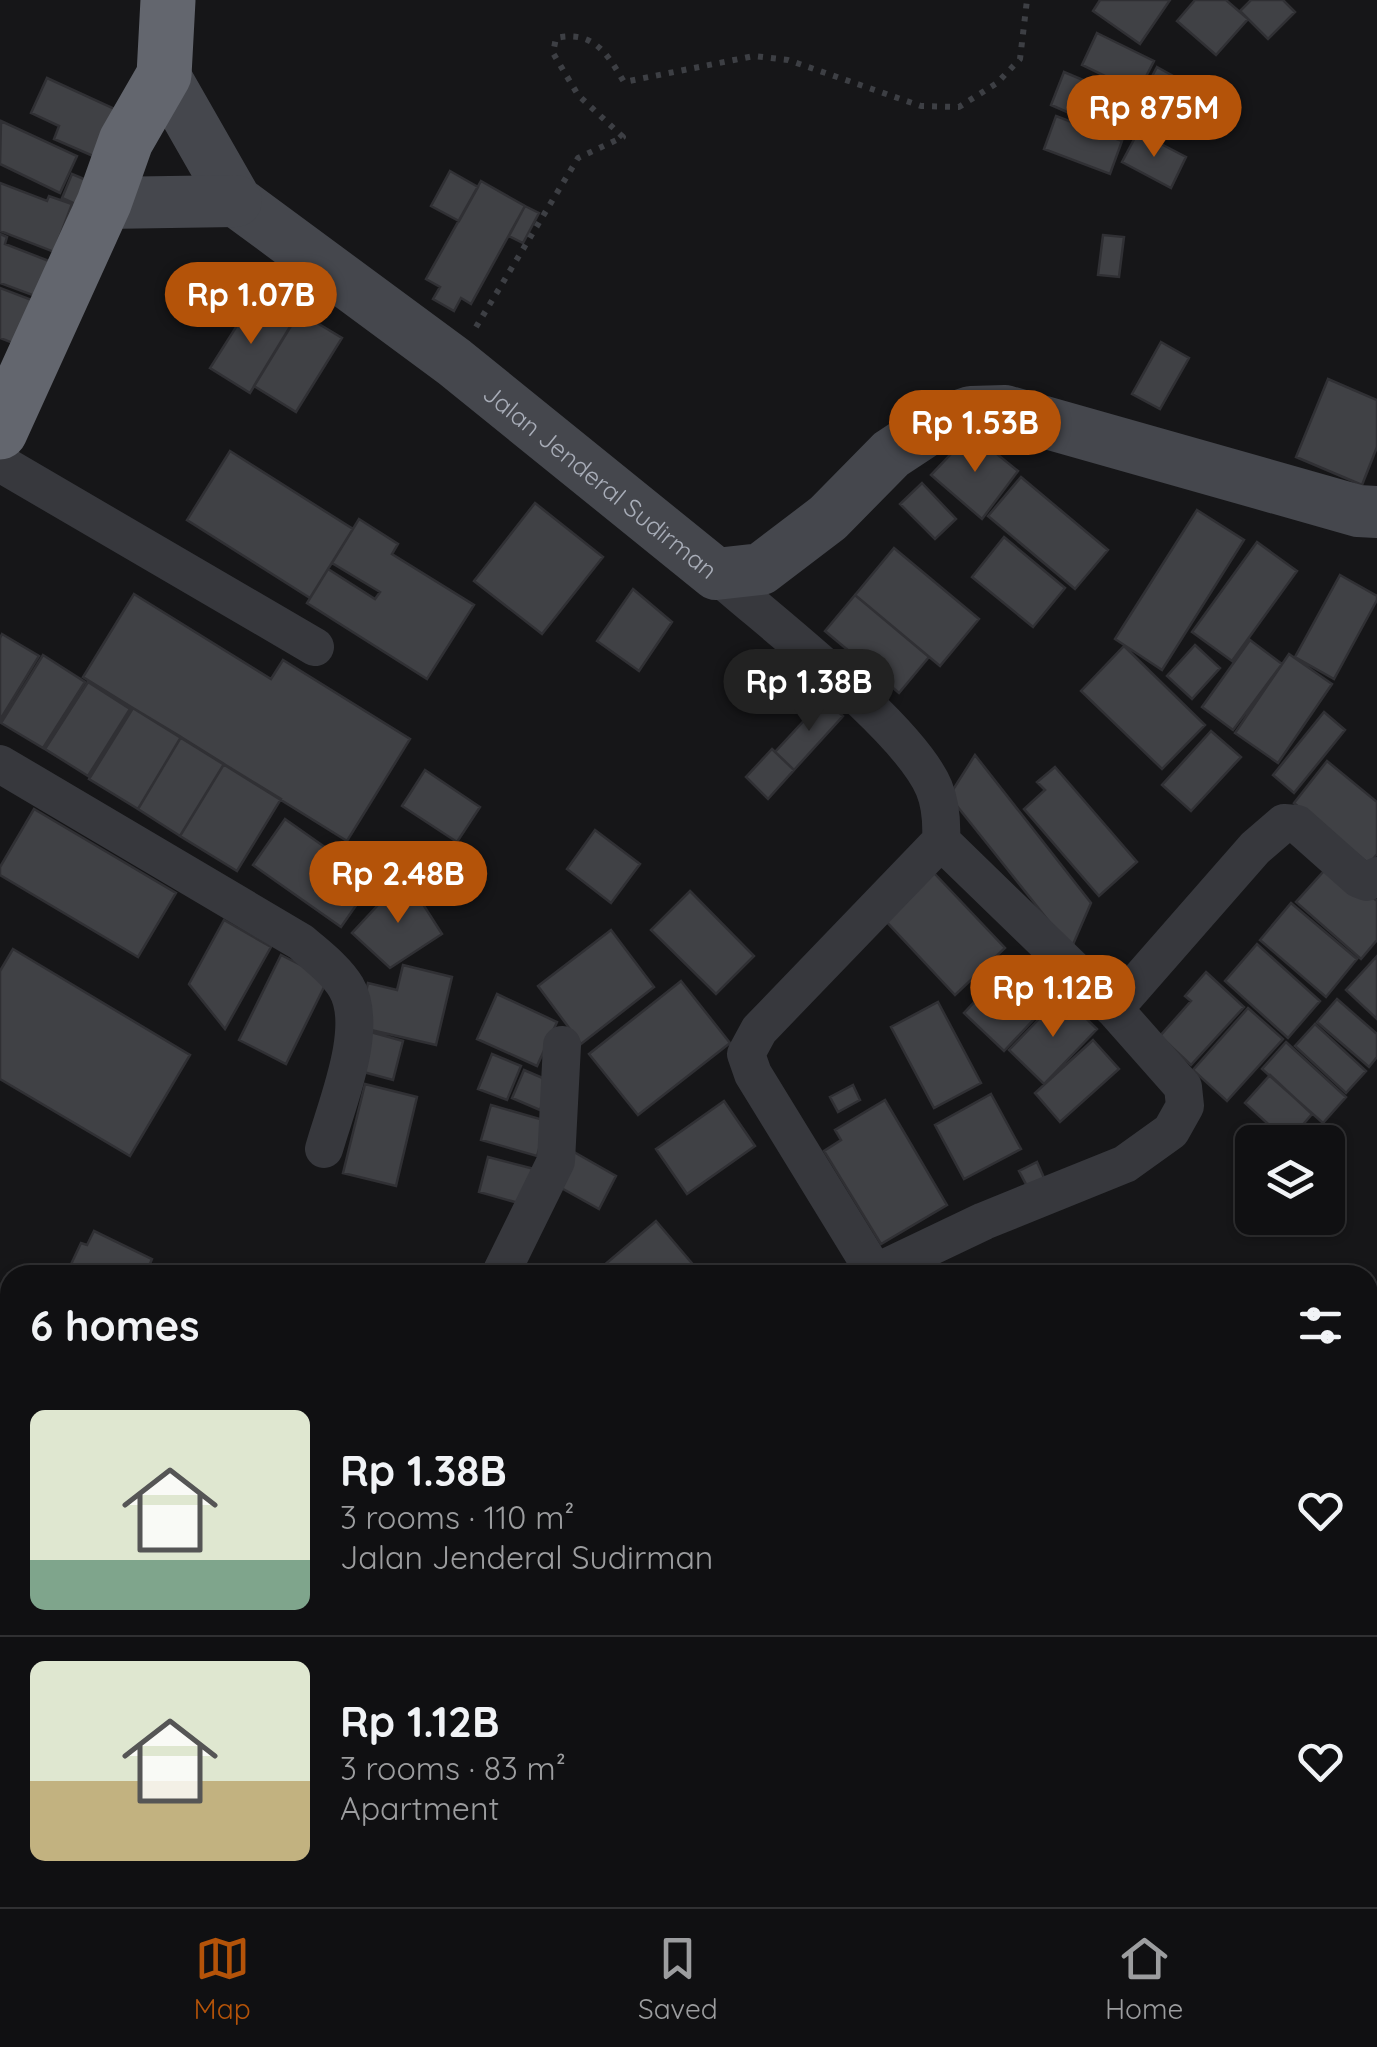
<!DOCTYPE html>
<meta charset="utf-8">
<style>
:root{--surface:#101012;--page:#1e1e20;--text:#f1f3f6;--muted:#9c9d9f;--line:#303032;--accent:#b45309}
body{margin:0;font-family:Quicksand,sans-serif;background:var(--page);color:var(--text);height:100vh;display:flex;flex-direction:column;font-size:38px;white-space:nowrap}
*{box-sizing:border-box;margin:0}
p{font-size:32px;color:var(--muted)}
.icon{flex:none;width:55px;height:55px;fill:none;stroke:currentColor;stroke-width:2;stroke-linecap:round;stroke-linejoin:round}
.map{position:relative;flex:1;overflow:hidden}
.drawer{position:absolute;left:0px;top:1265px;width:1378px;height:642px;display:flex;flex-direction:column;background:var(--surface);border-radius:30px 30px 0 0;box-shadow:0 2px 8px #0004,0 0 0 2px var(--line)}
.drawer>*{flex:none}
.controls{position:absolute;left:1235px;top:1125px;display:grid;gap:20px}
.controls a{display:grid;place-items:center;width:110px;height:110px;border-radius:15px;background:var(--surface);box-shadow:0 2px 8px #0004,0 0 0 2px var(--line);font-size:50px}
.price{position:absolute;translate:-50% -85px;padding:0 22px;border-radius:35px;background:var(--accent);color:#fff;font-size:32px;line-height:65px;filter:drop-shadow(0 2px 5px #0008)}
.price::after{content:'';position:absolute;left:50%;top:60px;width:30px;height:22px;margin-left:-15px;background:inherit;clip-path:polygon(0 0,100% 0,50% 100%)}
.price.current{background:#222;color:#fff}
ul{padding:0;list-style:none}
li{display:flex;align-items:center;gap:30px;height:250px;padding:0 30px}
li+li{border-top:2px solid var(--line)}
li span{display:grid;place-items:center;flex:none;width:280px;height:200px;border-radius:15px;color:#555}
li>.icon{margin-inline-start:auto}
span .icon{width:120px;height:120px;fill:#fffc;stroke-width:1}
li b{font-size:42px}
h2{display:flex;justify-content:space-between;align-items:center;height:120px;padding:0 30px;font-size:42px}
.tabs{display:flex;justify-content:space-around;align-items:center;height:140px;border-top:2px solid var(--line);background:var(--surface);font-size:28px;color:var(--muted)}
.tabs a{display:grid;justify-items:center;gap:5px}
.tabs .current{color:var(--accent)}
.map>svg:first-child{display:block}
.building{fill:#404145;stroke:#303034;stroke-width:2.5}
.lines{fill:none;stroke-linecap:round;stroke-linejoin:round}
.path{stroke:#3d3f44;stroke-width:6;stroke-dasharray:5 8;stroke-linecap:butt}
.street{stroke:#37383d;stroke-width:38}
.secondary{stroke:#45474d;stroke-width:52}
.highway{stroke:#63666e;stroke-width:55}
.labels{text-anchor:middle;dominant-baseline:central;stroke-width:10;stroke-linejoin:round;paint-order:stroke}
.street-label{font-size:25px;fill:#a8adb8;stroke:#111113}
</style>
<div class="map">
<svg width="1377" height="1907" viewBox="0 0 1377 1907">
<rect width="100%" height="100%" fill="#161618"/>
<path class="building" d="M1100,0H1170L1140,44L1093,11Z
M1195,0H1226L1248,19L1216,55L1177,21Z
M1251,0H1283L1295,12L1268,39L1240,11Z
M1097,33L1154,61L1138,92L1082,65Z
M1157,67L1202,92L1185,124L1140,99Z
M1064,72L1126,98L1113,132L1051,105Z
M47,78L128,115L107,162L54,139L59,126L31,113Z
M1056,116L1122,141L1110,174L1044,149Z
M1,121L77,156L60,193L0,164Z
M1138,132L1186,157L1171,188L1122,162Z
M450,171L478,187L459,221L431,206Z
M72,174L91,182L80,206L62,198Z
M481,181L525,206L471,304L461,298L454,311L433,299L440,287L426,279Z
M0,183L47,201L49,196L72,204L54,252L0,231Z
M525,206L539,213L523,243L509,236Z
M0,234L7,237L5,244L49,261L35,296L0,283Z
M1103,235L1124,237L1119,277L1098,275Z
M0,288L50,307L33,351L0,338Z
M252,302L291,326L250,393L210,368Z
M299,312L342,338L296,412L254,386Z
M1161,342L1189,358L1160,409L1132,394Z
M1328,379L1377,400V447L1362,485L1296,457Z
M971,433L1018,471L982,519L931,475Z
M230,451L353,529L310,598L187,520Z
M1021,477L1108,550L1075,589L988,516Z
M922,483L956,519L935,539L900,504Z
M535,503L603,557L542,634L474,581Z
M1197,510L1244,540L1162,670L1115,639Z
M359,519L398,544L392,554L474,605L427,679L307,603L328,569L375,599L380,592L332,563Z
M1004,537L1065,588L1033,627L972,577Z
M1257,542L1297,571L1232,661L1192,632Z
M894,548L979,619L940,666L855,595Z
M1340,575L1377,596V600L1334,679L1295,657Z
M633,589L672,622L639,671L597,641Z
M134,594L271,679L283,660L410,739L347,841L83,677Z
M855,595L929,657L899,693L825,631Z
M2,634L39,656L0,720V638Z
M1250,640L1282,664L1233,730L1202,707Z
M1195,645L1220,668L1192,699L1167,676Z
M1124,646L1205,725L1162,769L1081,691Z
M1289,654L1332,684L1278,763L1235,733Z
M43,655L85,682L43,748L1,723Z
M762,655L780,667L768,685L750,672Z
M88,682L130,709L88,776L45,749Z
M824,699L843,716L794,770L775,752Z
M133,708L181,737L138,809L89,779Z
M1324,712L1345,730L1294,793L1273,775Z
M1211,731L1241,757L1191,811L1162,785Z
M181,737L224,764L180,836L138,809Z
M772,749L794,770L768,799L746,777Z
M975,755L1091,903L1071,949L949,796Z
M1327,761L1377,802V854L1369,864L1294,803Z
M224,764L281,799L237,871L180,836Z
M1055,767L1137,862L1099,896L1024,809L1045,790L1037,782Z
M425,770L480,807L457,842L402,806Z
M34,809L176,893L138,957L0,875V867Z
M285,819L373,881L341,927L253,865Z
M595,830L640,864L611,903L567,869Z
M1332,862L1377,901V940L1361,959L1296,902Z
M934,873L1005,948L955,995L884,919Z
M405,876L442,934L390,968L352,933Z
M690,891L754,956L716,994L651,930Z
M1291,903L1357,959L1326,997L1260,940Z
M224,920L271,947L225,1029L189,984Z
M611,930L654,987L581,1044L538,986Z
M1257,944L1320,1001L1288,1038L1225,981Z
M13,949L190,1055L130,1156L0,1079V971Z
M281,955L328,979L286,1064L239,1040Z
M1377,956V1019L1346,990Z
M1015,959L1056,996L1004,1051L964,1013Z
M403,965L452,977L436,1045L358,1027L368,983L397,990Z
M1206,972L1244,1007L1191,1065L1160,1036L1191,1001L1185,996Z
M681,981L730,1043L638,1115L589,1054Z
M497,994L557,1022L537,1066L477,1039Z
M1062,995L1097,1029L1044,1084L1009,1050Z
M1337,999L1377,1034V1057L1369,1067L1317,1022Z
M938,1002L981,1083L934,1108L891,1027Z
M1248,1008L1283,1039L1227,1101L1193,1070Z
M1315,1024L1366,1071L1346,1093L1295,1046Z
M367,1031L403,1041L393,1080L356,1070Z
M1093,1040L1119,1069L1060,1122L1035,1093Z
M1286,1042L1346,1097L1323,1123L1262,1069Z
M492,1054L521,1066L507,1100L478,1089Z
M524,1070L552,1082L540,1110L512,1098Z
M1270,1075L1312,1114L1288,1142L1245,1103Z
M365,1084L417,1097L396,1186L343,1173Z
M853,1085L860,1100L838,1112L830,1097Z
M991,1094L1021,1149L964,1179L935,1125Z
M885,1100L947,1205L881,1244L824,1151L841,1140L835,1130Z
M724,1101L755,1146L687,1194L656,1149Z
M491,1105L547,1121L537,1156L481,1140Z
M574,1152L616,1176L599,1209L556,1185Z
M488,1157L538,1170L529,1206L479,1192Z
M1037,1162L1045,1180L1028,1188L1019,1171Z
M656,1221L702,1275H608L602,1267Z
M94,1231L152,1259L145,1275H66L81,1243L87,1245Z
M37,1898H102L97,1907H36Z"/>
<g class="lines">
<path class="path" d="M476,327L578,158L623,137L578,95L553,53L556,38C593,30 607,53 624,82L754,56L788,60L921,106L959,107L997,83L1020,59L1027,0"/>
<path class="street" d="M0,463L315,647
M716,574C770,622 909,728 934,788C941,805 942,822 941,841L759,1030L746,1054L753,1074L875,1273L871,1275
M0,764L301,942C317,956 336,970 346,987C370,1027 336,1106 324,1149
M1114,1009L1255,848L1284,823L1297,824L1359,879L1367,882L1377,876
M875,1273L984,1221L1125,1164L1171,1131L1185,1106L1183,1087L1114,1009L941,841
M500,1275L556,1161L562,1045
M1368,1380L1377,1373
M0,1890L10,1868
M238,1907L243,1898"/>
<g class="secondary">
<path id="s1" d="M164,75L236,201L454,362L716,574L761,569L828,518L891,454L938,423L971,412L1005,411L1358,511L1377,512"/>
<path d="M104,203L236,201"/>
</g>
<path class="highway" d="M0,432L104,203L126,141L164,75L168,0"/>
</g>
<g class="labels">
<g class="street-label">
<text stroke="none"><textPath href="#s1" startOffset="605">Jalan Jenderal Sudirman</textPath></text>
</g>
</g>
</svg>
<div class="controls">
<a><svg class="icon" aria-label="layers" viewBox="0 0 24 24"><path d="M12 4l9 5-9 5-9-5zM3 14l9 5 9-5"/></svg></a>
</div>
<b class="price" style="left:1154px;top:160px">Rp 875M</b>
<b class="price" style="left:251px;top:347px">Rp 1.07B</b>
<b class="price" style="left:975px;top:475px">Rp 1.53B</b>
<b class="price current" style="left:809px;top:734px">Rp 1.38B</b>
<b class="price" style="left:398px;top:926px">Rp 2.48B</b>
<b class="price" style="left:1053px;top:1040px">Rp 1.12B</b>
<section class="drawer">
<h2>6 homes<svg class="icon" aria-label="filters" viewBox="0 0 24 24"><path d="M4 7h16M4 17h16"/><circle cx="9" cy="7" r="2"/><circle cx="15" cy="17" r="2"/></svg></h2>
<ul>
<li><span style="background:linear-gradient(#dfe7d0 75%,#7fa58c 0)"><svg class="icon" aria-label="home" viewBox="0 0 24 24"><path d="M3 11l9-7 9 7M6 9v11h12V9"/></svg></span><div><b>Rp 1.38B</b><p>3 rooms · 110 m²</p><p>Jalan Jenderal Sudirman</p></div><svg class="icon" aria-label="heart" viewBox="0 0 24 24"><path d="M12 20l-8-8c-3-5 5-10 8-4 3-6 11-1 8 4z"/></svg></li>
<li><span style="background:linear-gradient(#dfe7d0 60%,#c2b280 0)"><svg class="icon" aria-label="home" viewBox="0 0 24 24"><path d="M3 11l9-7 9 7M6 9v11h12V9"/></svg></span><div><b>Rp 1.12B</b><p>3 rooms · 83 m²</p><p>Apartment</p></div><svg class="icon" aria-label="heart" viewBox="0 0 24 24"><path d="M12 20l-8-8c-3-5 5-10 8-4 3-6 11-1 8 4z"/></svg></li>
</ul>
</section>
</div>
<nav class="tabs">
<a class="current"><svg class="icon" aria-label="map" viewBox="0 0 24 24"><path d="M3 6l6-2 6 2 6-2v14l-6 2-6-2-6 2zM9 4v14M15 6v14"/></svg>Map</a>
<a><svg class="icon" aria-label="saved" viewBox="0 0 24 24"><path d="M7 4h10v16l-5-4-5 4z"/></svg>Saved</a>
<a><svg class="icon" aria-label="home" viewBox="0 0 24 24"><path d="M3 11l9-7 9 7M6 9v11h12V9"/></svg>Home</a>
</nav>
